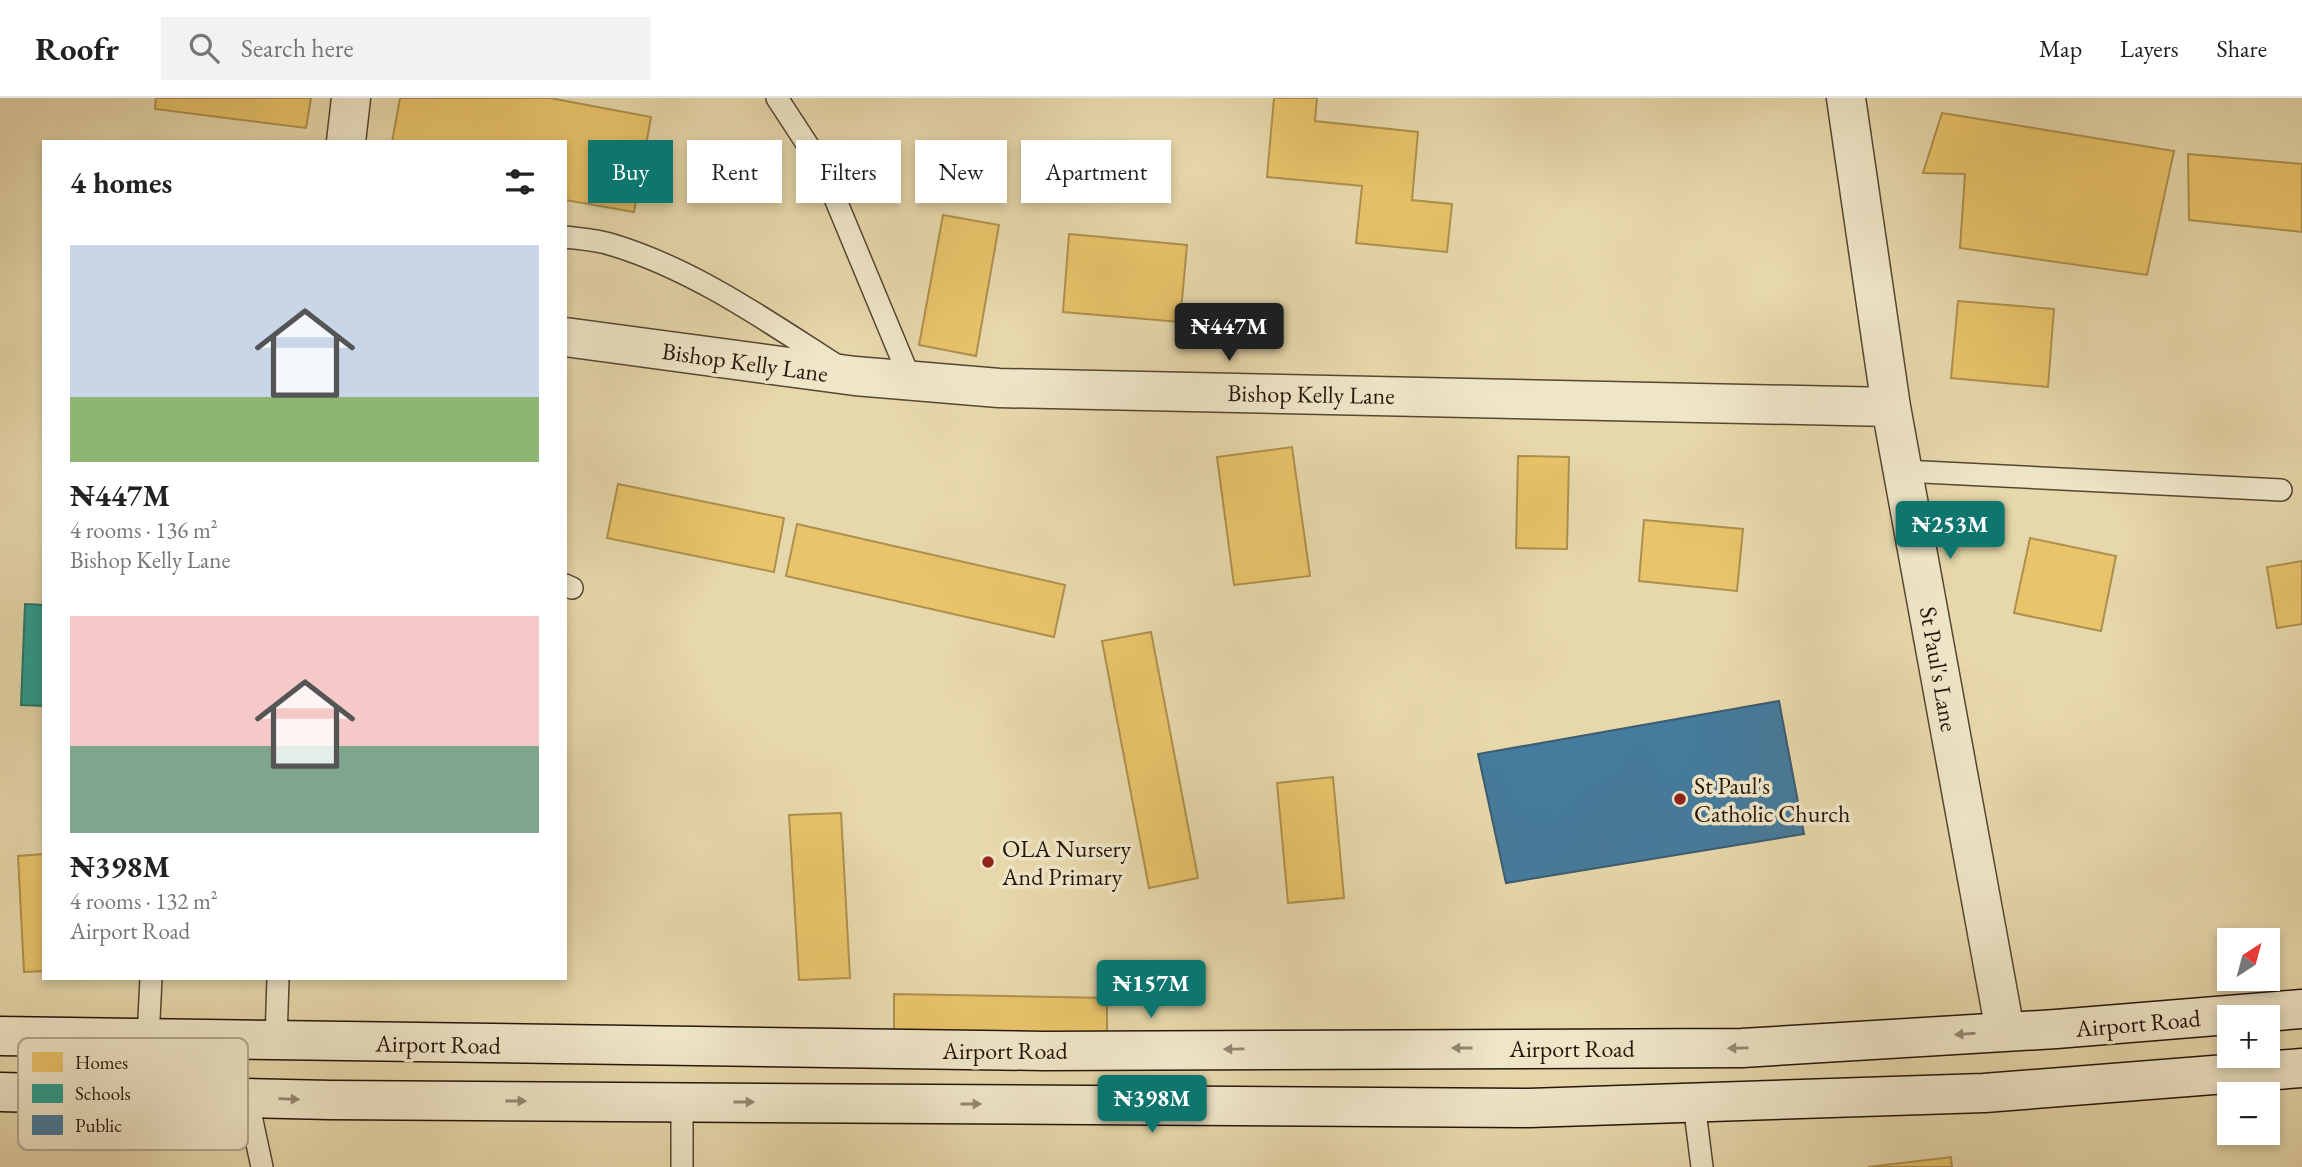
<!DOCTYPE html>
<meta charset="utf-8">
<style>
:root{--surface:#fff;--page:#f2f2f2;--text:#222;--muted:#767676;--line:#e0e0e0;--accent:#0f766e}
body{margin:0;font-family:"EB Garamond",serif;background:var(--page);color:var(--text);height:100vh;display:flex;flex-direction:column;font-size:26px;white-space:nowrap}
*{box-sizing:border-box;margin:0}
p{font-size:23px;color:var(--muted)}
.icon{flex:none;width:38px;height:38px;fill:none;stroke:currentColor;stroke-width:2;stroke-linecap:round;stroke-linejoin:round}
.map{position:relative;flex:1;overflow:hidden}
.drawer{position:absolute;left:42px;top:42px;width:525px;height:840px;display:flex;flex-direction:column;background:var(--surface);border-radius:0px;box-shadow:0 4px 10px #0003}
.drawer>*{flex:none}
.banner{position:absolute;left:588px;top:42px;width:665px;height:63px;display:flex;gap:14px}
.needle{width:46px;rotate:36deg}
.fabs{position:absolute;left:2217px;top:830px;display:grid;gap:14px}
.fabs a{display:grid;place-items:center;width:63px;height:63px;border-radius:0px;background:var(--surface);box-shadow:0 4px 10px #0003;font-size:35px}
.price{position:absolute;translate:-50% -60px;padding:0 16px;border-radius:7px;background:var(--accent);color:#fff;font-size:23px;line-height:46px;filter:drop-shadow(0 2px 4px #0008)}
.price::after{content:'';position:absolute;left:50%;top:42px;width:21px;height:16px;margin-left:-10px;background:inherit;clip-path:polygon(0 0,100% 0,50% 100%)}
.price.on{background:#222;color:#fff}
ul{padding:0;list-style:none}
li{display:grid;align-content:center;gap:14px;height:371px;padding:0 28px}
li span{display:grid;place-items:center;height:217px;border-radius:0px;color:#555}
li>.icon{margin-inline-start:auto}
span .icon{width:126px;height:126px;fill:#fffc;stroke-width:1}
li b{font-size:30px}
h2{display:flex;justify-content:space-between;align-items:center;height:84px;padding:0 28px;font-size:30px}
.chip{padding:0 24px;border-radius:0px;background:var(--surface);box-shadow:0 4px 10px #0003;font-size:24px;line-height:63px}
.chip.on{background:var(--accent);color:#fff}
header{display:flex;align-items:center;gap:42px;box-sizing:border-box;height:98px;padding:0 35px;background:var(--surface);border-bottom:2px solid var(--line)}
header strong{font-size:33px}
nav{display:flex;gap:38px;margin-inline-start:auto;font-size:24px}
.search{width:490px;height:63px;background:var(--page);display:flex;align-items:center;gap:18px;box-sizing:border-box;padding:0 24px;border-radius:0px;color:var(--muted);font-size:26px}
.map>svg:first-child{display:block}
.homes{fill:#e9c46a;stroke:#ae904e;stroke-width:2}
.schools{fill:#2a9d8f;stroke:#297467;stroke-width:2}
.public{fill:#457b9d;stroke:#3c5c71;stroke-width:2}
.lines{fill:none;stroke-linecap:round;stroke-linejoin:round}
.lane-casing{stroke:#564633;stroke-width:24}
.street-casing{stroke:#564633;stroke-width:41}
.secondary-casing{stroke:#26150b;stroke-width:41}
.lane{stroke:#efe6c8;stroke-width:21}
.street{stroke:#efe6c8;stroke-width:38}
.secondary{stroke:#efe6c8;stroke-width:38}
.oneway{fill:#958873}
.poi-dot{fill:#8f2418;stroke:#efe6c8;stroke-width:2.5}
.labels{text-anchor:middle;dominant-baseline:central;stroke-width:7;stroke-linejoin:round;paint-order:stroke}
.street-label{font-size:24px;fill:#26150b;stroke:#efe6c8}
.poi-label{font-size:24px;fill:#26150b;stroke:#efe6c8;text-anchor:start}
.key{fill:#efe6c8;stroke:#b3a78f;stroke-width:2}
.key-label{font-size:19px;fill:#26150b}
</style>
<header>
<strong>Roofr</strong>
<div class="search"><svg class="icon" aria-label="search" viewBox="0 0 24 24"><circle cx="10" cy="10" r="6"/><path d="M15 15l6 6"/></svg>Search here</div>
<nav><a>Map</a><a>Layers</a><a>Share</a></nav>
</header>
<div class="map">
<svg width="2302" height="1069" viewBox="0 0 2302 1069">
<rect width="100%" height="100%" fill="#e7d8ab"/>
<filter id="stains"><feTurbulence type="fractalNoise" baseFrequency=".00286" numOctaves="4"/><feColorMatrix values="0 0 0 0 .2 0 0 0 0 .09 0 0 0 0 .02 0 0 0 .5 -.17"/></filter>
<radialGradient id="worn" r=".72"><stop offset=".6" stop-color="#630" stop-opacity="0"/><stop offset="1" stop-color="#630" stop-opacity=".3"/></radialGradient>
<path class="homes" d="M156,0H311L306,30L155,11Z
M400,0H550L651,19L634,114L565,102V44H392Z
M1274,0H1317L1315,23L1418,34L1412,102L1452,106L1447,154L1356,145L1362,88L1267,79Z
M1942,15L2174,53L2147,177L1960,150L1965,76L1923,75Z
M2188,56L2302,66V134L2189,122Z
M943,117L999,127L976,258L919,247Z
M1069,136L1187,147L1180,224L1063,214Z
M1958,203L2054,211L2048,289L1951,280Z
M1292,349L1310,478L1234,487L1217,359Z
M1518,358L1569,359L1567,451L1516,450Z
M618,386L784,420L774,474L607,440Z
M1644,422L1743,431L1737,493L1639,483Z
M797,426L1065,487L1054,539L786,478Z
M2030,440L2116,458L2101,533L2014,515Z
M2302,463V526L2277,530L2267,469Z
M1151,534L1198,780L1149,790L1102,543Z
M1333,679L1344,800L1288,805L1277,685Z
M841,715L850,880L799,882L789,717Z
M44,756V873L24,874L18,758Z
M894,896L1107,900V937L894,933Z
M1951,1059L1952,1069H1868Z"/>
<path class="schools" d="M25,506L44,507V608L21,607Z"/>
<path class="public" d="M1779,603L1804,736L1506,785L1478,656Z"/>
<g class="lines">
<defs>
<path id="lane" d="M777,0L822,69L911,283
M565,139C581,141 598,142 613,147C695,172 767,223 839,269
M1903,373L2281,392
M565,487L572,490
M148,941L151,880
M276,943L278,880
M247,999L262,1069
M1694,1005L1702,1069
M682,1069V1004"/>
<path id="street" d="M1846,0L1891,309L2005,933
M346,44L351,0
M565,239L855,278L999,290L1891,309"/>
<path id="secondary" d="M0,938L1044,953L1742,950L2056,931L2302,911
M0,994L330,1002L1529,1010L1984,995L2302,970"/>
</defs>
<use href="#lane" class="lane-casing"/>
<use href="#street" class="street-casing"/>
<use href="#secondary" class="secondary-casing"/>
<use href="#lane" class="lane"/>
<use href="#street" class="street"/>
<use href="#secondary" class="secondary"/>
</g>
<defs><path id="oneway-solid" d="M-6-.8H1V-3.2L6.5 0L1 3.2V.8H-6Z" transform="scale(1.75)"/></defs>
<g class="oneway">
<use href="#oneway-solid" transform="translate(1965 936) rotate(176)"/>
<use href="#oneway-solid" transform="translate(1462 950) rotate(180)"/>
<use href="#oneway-solid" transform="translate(1738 950) rotate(179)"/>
<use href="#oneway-solid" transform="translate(1234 951) rotate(179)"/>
<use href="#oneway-solid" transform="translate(289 1001) rotate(2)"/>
<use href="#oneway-solid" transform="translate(516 1003)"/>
<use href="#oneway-solid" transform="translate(744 1004)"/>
<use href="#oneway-solid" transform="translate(971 1006)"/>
</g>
<g class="poi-dot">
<circle cx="1680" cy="701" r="7"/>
<circle cx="988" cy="764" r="7"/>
</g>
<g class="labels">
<g class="street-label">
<text transform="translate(745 264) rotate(8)">Bishop Kelly Lane</text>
<text transform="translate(1311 296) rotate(1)">Bishop Kelly Lane</text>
<text transform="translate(1939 571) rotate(80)">St Paul's Lane</text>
<text transform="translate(2138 925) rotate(-5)">Airport Road</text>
<text transform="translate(438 946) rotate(1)">Airport Road</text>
<text x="1572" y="950">Airport Road</text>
<text x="1005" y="952">Airport Road</text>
</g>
<g class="poi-label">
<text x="1694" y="687">St Paul's<tspan x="1694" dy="28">Catholic Church</tspan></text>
<text x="1002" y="750">OLA Nursery<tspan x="1002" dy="28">And Primary</tspan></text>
</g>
</g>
<rect x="18" y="940" width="230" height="112" rx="10" class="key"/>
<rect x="32" y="954" width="31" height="20" fill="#e9c46a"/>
<rect x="32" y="986" width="31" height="19" fill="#2a9d8f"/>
<rect x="32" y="1017" width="31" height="20" fill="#457b9d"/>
<g class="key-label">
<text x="75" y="971">Homes</text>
<text x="75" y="1002">Schools</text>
<text x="75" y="1034">Public</text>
</g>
<rect width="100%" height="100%" filter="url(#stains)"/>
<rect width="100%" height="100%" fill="url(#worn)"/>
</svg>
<div class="fabs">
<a><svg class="needle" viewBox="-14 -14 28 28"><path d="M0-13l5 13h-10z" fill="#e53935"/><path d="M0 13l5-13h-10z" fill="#767676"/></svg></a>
<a>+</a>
<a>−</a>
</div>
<b class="price on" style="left:1229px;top:265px">₦447M</b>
<b class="price" style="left:1950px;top:463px">₦253M</b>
<b class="price" style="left:1151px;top:922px">₦157M</b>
<b class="price" style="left:1152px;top:1037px">₦398M</b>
<div class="banner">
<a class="chip on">Buy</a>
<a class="chip">Rent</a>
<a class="chip">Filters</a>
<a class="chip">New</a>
<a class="chip">Apartment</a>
</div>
<section class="drawer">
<h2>4 homes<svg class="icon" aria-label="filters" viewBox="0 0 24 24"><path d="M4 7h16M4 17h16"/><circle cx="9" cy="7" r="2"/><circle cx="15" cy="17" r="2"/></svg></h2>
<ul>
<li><span style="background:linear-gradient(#c9d6e8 70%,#8fb573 0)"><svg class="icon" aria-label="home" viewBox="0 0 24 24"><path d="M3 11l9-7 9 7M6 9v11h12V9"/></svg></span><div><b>₦447M</b><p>4 rooms · 136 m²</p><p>Bishop Kelly Lane</p></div></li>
<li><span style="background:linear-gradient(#f6c9c9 60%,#7fa58c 0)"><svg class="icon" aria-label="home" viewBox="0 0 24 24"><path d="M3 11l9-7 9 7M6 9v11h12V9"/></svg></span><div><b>₦398M</b><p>4 rooms · 132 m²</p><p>Airport Road</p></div></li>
</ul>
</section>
</div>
